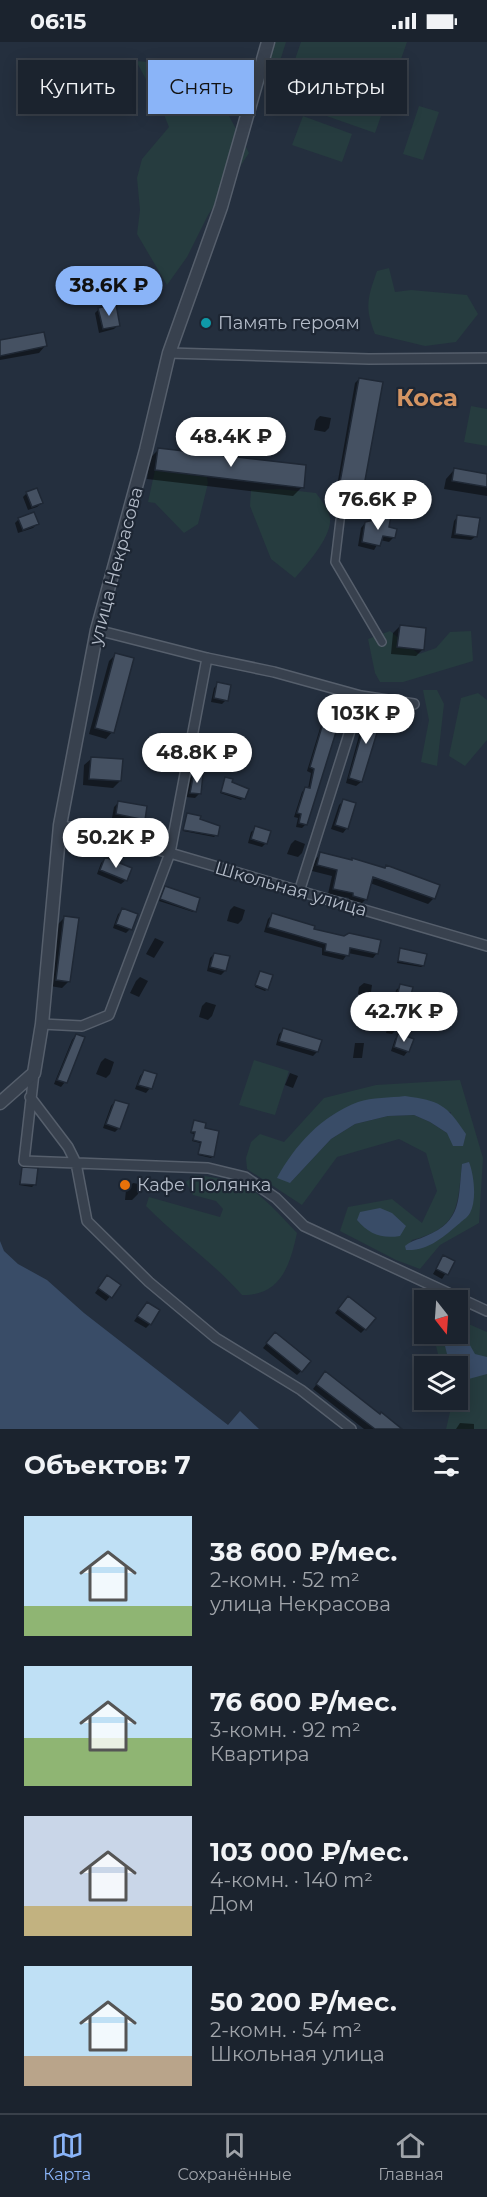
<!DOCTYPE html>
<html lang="ru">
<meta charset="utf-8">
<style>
:root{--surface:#1b232e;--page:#282f3a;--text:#f1f3f6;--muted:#a0a4aa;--line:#39404a;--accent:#8ab4f8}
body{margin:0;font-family:Montserrat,sans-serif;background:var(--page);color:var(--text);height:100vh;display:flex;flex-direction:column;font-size:22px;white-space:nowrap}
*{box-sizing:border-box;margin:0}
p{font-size:20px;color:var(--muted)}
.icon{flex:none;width:33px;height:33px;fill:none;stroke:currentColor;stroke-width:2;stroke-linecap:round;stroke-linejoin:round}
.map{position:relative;height:1387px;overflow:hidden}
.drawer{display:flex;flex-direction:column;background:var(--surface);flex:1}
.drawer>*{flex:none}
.hud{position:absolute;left:18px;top:18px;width:452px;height:54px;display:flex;gap:12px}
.needle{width:39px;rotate:163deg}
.buttons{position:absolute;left:414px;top:1248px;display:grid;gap:12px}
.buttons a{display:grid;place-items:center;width:54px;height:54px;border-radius:0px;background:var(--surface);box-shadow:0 3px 15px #0003,0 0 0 2px var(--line);font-size:30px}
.price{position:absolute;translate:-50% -51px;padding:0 14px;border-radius:21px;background:#fff;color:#222;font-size:20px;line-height:39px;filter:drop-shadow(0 2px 3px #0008)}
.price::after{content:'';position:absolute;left:50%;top:36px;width:18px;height:14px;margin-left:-9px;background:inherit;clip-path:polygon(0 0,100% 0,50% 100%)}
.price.on{background:var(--accent);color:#111}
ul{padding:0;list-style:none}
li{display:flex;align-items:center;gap:18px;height:150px;padding:0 24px}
li span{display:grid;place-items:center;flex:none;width:168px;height:120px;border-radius:0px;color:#555}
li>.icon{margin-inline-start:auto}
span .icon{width:72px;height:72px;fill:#fffc;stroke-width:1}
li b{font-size:26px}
h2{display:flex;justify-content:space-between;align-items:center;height:72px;padding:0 24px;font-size:26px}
.pill{padding:0 21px;border-radius:0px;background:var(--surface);box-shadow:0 3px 15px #0003,0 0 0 2px var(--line);font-size:21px;line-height:54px}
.pill.on{background:var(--accent);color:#111}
.status{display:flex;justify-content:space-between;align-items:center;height:42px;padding:0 30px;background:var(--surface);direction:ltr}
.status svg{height:16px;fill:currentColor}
.tab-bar{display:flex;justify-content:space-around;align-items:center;height:84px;border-top:2px solid var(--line);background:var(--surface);font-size:16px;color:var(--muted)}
.tab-bar a{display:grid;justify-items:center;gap:3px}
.tab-bar .on{color:var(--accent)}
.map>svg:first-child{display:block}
.green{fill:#263c3f;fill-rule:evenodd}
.water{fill:#394c67}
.shadow{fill:#0007}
.building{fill:#455162;stroke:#1f2835;stroke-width:1.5}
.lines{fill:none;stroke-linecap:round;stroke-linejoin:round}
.pedestrian-casing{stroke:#565f6c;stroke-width:10}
.minor-casing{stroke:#565f6c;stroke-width:12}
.tertiary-casing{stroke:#565f6c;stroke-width:15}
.pedestrian{stroke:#38414e;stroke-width:7}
.minor{stroke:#38414e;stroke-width:9}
.tertiary{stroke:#38414e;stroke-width:12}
.culture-dot{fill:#0f9aa8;stroke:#1d2633;stroke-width:2}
.food-dot{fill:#e8710a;stroke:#1d2633;stroke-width:2}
.labels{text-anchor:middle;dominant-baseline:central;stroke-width:4.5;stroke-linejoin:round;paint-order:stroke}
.poi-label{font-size:18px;fill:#b4bcc9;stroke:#1d2633;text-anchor:start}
.street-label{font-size:18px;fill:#b4bcc9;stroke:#1d2633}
.district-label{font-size:24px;font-weight:bold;fill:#d59563;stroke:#1d2633}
</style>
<div class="status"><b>06:15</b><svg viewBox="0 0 49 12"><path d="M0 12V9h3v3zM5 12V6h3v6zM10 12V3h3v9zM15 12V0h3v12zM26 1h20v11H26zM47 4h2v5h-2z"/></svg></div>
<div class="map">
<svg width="487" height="1387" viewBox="0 0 487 1387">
<rect width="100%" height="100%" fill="#242f3e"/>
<path class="green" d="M271,0H286L273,41L264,33Z
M301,0H407L375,91L281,58Z
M136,19L202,24L249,111L208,173L187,215L167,243L137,192L140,168L137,136L142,117L169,85L160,63Z
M419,64L439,70L423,118L403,112Z
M303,74L352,92L342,120L292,103Z
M389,226L395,250L411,248L467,253L478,272L456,300L425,304L375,292C364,265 368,255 377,229Z
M471,364L487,367V404L464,400Z
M155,428L207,435L208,441L198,482L184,491L155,461L148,460Z
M280,447L316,451C321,458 329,468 330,476C332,495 306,523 295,536L271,517L250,464L251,448Z
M390,589L419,612L436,606L450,590L471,589L473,619L403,640H380L375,631L368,597Z
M423,648H437L444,662L437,724L421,720L429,678Z
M478,651L487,658V698L465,724L449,714L461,656Z
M254,1018L289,1029L275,1073L239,1063Z
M460,1038L483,1116L479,1181L440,1203L420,1227L396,1218L340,1189L348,1165L392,1157L422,1181L437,1149L426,1111L399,1097L337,1115L302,1163L247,1127L246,1116L251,1100L260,1092L284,1100L324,1056L376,1043ZM451,1070L447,1091L430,1080L414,1073L388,1074L355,1082L331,1097L290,1141L332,1073ZM462,1123L470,1172L406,1208L412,1198C460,1186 457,1164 462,1123Z
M195,1133C212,1135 227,1137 243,1143C260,1150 284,1177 297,1191C290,1223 281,1254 242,1253C213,1220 177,1196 146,1164L149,1155L220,1175L223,1167L216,1159L193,1153L186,1140Z
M458,1270L464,1280L487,1290V1387H446L450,1370L448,1358H458V1324H441L433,1292H458Z"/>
<path class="water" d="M405,1054C440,1059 446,1062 466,1092L463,1104H453L447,1091L430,1080L414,1073L388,1074L355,1082L331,1097L290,1141L277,1136C295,1103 321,1074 358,1060C372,1055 390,1056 405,1054Z
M469,1120C474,1133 477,1158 470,1171C468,1175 463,1178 460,1181C443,1195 429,1209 406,1208L405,1204C412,1198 418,1198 426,1194C463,1179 458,1156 462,1122Z
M380,1166L392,1171L406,1184L400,1194C381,1197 369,1192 357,1178L360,1170Z
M0,1199L4,1209L18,1222L47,1238L84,1271L228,1383L240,1369L259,1387H0Z
M458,1282L475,1312L487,1315V1332L465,1338L458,1348V1324H450L442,1292H458Z"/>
<path class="shadow" d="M99,267L118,283L114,287L99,291L95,271Z
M0,300L45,304L39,311L0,318Z
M359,337L363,444L359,448L337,444L355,341Z
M320,374L331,376L329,386L325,390L314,388L316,378Z
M159,407L302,445L293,454L147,437L150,416Z
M454,428L487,433V454L444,447L446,437Z
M27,451L42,461L37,465L28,468L23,455Z
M458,474L476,494L471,498L451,496L454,479Z
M19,477L37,482L33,486L18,491L15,481Z
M365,481L387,486L393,496L389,500L380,498L374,508L358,504L361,486Z
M400,584L423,607L416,614L391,612L393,591Z
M116,612L112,690L106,697L89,692L109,619Z
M218,642L226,658L222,662L211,660L214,646Z
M332,656L306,782L302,786L296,785L298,776L294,775L302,750L306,746L308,747L311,731L307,729L328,660Z
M369,668L381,672L361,740L356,744L346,741L365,672Z
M401,668L411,681L406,685L395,682L397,673Z
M91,717L120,739L113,746L83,743L84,723Z
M194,732L199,752L195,756L186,755L190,736Z
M225,737L243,756L241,758L220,751Z
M343,759L347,786L343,791L331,787L339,763Z
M119,760L143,777L139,781L112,776L114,765Z
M188,773L198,779L216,793L214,795L183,789Z
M256,786L266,801L262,805L248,801L251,790Z
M295,798L305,802L302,811L298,815L287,812L291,802Z
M320,812L438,844L433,857L428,862L370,841L366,857L360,863L348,860L349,856L328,852L332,834L312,829L315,818Z
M105,817L126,838L121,842L97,832L101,821Z
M165,846L194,869L193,870L159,859Z
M234,864L245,868L242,878L238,882L227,879L230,868Z
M123,868L130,887L126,891L113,886L118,872Z
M272,873L312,888L377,911L373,916L348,911L343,918L322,913V906L264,890L268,877Z
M65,875L69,939L62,946L50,944L58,882Z
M155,896L164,900L154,916L146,912Z
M401,908L423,924L421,925L397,921Z
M214,912L225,929L221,933L207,929L210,916Z
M259,933L267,947L265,949L255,945Z
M140,935L148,939L139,955L130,951L136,939Z
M364,941L372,943L371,950L367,954L358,952L359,945Z
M401,944L408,960L404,964L396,988L392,992L386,991L388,983H385L387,972L392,968L396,948Z
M206,960L216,963L212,974L208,978L199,975L202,964Z
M284,987L317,1010L313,1014L276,1003L279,992Z
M76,993L65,1040L61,1045L54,1042L72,998Z
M399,993L408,1009L404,1014L391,1009L395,997Z
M355,1001H364L362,1016H353Z
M105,1016L114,1020L110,1032L106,1036L96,1032L101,1020Z
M144,1029L150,1046L146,1051L135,1047L140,1034Z
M290,1031L298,1034L293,1046L285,1043Z
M115,1059L119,1086L115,1090L103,1086L111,1064Z
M194,1080L212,1115L211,1116L198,1113L200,1101L192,1099L194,1092L190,1091Z
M22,1127L34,1143L32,1145L19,1143Z
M133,1141L139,1142L138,1152L132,1158H125L126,1148Z
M443,1215L453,1220L442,1237L433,1232Z
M103,1240L119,1244L106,1259L95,1251Z
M344,1260L365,1287L361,1291L335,1271Z
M147,1261L150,1282L146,1286L134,1279Z
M271,1296L301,1329L297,1333L263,1306Z
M325,1331L398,1387H364L313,1347Z
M460,1381L474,1382V1387H456Z"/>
<path class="building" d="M116,262L120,284L103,287L98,266Z
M44,290L47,304L0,314V298Z
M359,336L383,340L364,444L340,440Z
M158,406L306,423L304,446L155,428Z
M454,426L487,432V445L452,439Z
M37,446L43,461L32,465L26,450Z
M34,470L39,482L23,488L18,476Z
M457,473L480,476L477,495L455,492Z
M391,474L389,485L397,487L395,496L383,494L380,504L362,500L365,480Z
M400,583L426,586L424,608L397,605Z
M115,611L134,616L114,691L95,686Z
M217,640L231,643L228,659L214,656Z
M331,654L346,658L307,783L299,781L301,772L297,771L305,745L310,746L314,727L310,725Z
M369,666L383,671L362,740L349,736Z
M401,667L415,669L412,682L398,678Z
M91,715L123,717L121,739L89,737Z
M194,730L203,732L201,752L190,751Z
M225,735L233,737L232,740L249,747L245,757L221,750Z
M343,757L356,761L348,787L335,783Z
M118,759L147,764L145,778L116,772Z
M187,771L201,774L200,777L220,784L218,794L183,788Z
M255,784L271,789L267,802L251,797Z
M320,810L352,818V816L385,826L386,823L440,843L435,857L373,835L367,858L353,854V851L333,847L337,828L317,823Z
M105,815L132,826L127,839L100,828Z
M165,844L200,856L196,870L160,857Z
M122,866L138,872L132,888L116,882Z
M272,871L315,884L314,887L344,894L349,891L381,898L378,912L350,906L349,914L325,909L326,902L268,885Z
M64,874L79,876L70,940L56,938Z
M400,906L427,912L424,924L398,919Z
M214,911L230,914L226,929L210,925Z
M260,929L273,933L268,948L255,943Z
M400,942L413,945L409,961L405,960L397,989L390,987L392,979L388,978L391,966L394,967Z
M283,986L322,998L318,1010L279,999Z
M398,991L414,997L409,1010L394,1005Z
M76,992L85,995L67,1041L57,1038Z
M144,1028L157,1032L152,1047L138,1043Z
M115,1058L129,1062L120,1087L106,1082Z
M194,1078L206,1081L205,1086L219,1089L214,1115L198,1112L201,1100L193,1098L195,1090H191Z
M22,1125L38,1126L36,1143L20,1142Z
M443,1213L455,1219L448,1233L436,1227Z
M107,1233L121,1243L112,1256L98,1246Z
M348,1254L376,1276L366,1288L338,1267Z
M147,1260L160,1268L151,1283L137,1274Z
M275,1290L311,1319L302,1330L266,1301Z
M325,1329L380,1372L381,1370L402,1387H375L316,1342Z"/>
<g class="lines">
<defs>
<path id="pedestrian" d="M344,445L335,520L382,600"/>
<path id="minor" d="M169,311L369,317L487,316
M97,588L207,616L274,630L361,654L414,662
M60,783L170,811L487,904
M299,850L361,654
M42,982L82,984L109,973L170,811L207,616
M34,1031L24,1119L208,1126L245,1135L276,1156L304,1184L487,1269
M30,1055L68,1105L76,1121L87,1179L149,1240L216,1296L301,1348L351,1387"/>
<path id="tertiary" d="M0,1061L34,1031L42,982L60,783L97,588L146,408L169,311L221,165L268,0"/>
</defs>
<use href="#pedestrian" class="pedestrian-casing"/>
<use href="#minor" class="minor-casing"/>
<use href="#tertiary" class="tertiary-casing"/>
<use href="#pedestrian" class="pedestrian"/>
<use href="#minor" class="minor"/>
<use href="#tertiary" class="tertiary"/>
</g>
<circle class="culture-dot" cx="206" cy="281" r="6"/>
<circle class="food-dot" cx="125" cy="1143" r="6"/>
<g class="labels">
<g class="poi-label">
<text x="218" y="281">Память героям</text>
<text x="137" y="1143">Кафе Полянка</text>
</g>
<g class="street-label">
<text transform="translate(116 524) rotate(-75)">улица Некрасова</text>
<text transform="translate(291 847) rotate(16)">Школьная улица</text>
</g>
<g class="district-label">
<text x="427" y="355">Коса</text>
</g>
</g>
</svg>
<div class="buttons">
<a><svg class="needle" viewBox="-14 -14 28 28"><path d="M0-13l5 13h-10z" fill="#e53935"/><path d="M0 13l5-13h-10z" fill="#a0a4aa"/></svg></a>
<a><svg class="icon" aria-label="layers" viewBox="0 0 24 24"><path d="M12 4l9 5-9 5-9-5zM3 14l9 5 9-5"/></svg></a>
</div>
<b class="price on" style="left:109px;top:275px">38.6K ₽</b>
<b class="price" style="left:231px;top:426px">48.4K ₽</b>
<b class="price" style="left:378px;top:489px">76.6K ₽</b>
<b class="price" style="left:366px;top:703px">103K ₽</b>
<b class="price" style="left:197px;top:742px">48.8K ₽</b>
<b class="price" style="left:116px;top:827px">50.2K ₽</b>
<b class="price" style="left:404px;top:1001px">42.7K ₽</b>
<div class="hud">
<a class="pill">Купить</a>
<a class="pill on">Снять</a>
<a class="pill">Фильтры</a>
</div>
</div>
<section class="drawer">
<h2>Объектов: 7<svg class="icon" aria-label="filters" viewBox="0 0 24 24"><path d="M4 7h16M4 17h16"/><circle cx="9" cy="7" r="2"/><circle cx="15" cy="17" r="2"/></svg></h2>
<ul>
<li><span style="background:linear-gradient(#bfe0f5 75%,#8fb573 0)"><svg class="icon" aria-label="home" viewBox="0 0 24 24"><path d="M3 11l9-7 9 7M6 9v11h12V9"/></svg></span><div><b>38 600 ₽/мес.</b><p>2-комн. · 52 m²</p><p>улица Некрасова</p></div></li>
<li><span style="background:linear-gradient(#bfe0f5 60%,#8fb573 0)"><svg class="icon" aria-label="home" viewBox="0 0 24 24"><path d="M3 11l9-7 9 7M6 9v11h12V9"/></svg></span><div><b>76 600 ₽/мес.</b><p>3-комн. · 92 m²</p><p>Квартира</p></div></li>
<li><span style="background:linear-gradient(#c9d6e8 75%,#c2b280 0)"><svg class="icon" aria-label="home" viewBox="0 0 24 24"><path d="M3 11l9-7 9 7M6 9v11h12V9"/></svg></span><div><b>103 000 ₽/мес.</b><p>4-комн. · 140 m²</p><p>Дом</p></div></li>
<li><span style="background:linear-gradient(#bfe0f5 75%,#b9a48a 0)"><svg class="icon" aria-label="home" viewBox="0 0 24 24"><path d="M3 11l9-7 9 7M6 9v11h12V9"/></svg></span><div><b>50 200 ₽/мес.</b><p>2-комн. · 54 m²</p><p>Школьная улица</p></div></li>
</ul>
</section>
<nav class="tab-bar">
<a class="on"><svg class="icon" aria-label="map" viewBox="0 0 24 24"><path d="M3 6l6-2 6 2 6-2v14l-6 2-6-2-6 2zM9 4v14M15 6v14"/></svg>Карта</a>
<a><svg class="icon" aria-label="saved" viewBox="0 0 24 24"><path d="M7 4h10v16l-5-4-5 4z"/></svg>Сохранённые</a>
<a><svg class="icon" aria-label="home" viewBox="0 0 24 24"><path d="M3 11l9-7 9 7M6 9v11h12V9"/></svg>Главная</a>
</nav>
